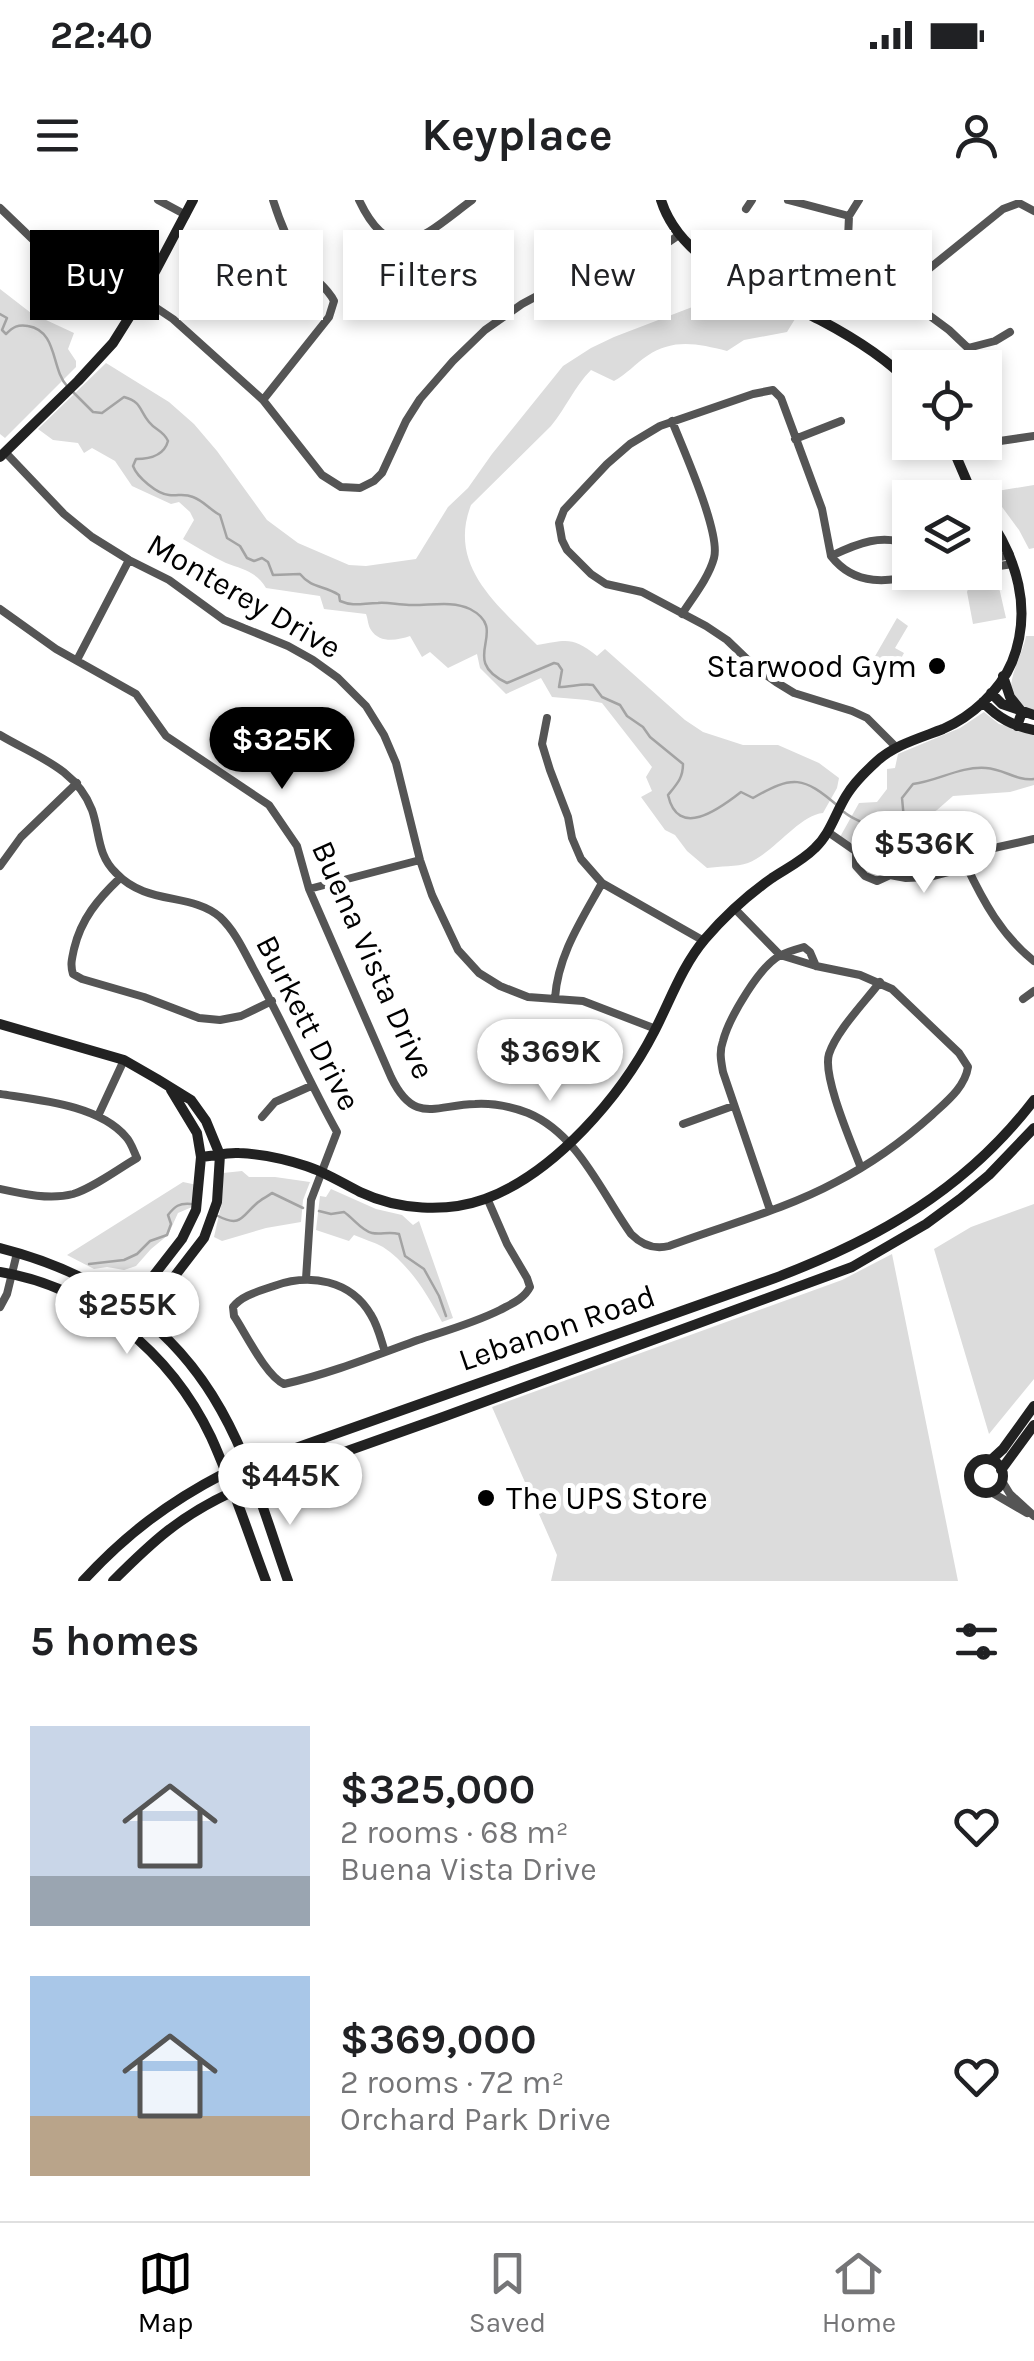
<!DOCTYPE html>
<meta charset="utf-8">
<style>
:root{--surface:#fff;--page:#f6f6f6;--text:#202124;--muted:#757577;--line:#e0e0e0;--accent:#000}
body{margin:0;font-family:Karla,sans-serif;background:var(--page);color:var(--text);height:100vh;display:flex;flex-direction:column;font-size:38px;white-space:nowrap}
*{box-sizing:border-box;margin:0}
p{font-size:32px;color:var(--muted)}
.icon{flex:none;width:55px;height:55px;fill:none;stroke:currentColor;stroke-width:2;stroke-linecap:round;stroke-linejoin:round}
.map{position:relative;height:1381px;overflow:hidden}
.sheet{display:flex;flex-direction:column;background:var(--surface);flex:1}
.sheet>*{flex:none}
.top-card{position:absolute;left:30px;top:30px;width:975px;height:90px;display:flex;gap:20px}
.buttons{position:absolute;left:892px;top:150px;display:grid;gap:20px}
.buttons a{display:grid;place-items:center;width:110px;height:110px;border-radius:0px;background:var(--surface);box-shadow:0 5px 15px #0003;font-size:50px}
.price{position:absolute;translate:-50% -85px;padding:0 22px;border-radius:35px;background:#fff;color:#222;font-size:32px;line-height:65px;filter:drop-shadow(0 2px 5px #0008)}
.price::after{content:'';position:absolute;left:50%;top:60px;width:30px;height:22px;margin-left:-15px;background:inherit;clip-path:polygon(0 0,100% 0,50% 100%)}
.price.on{background:var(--accent);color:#fff}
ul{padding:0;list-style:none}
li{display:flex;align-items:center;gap:30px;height:250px;padding:0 30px}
li span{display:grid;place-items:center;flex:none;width:280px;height:200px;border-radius:0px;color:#555}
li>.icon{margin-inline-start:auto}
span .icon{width:120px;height:120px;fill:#fffc;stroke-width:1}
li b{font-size:42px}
h2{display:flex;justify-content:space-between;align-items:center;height:120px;padding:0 30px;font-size:42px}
.tag{padding:0 35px;border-radius:0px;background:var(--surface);box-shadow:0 5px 15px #0003;font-size:35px;line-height:90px}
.tag.on{background:var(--accent);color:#fff}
.status{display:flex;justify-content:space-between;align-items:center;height:70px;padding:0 50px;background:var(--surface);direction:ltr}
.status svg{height:28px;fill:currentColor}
header{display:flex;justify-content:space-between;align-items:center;height:130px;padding:0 30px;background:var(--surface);font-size:45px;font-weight:700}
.menu{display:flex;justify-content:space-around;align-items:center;height:140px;border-top:2px solid var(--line);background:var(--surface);font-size:28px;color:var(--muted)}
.menu a{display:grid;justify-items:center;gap:5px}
.menu .on{color:var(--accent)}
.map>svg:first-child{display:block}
.green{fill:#dcdcdc}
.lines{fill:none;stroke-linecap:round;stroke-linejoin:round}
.stream{stroke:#a3a3a3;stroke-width:2.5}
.street{stroke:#555;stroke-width:8}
.secondary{stroke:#222;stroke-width:10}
.poi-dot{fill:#000;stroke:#fff;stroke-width:4}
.labels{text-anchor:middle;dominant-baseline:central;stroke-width:10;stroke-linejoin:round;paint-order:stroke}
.street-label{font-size:32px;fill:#000;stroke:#fff}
.poi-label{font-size:32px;fill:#000;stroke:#fff;text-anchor:end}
</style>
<div class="status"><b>22:40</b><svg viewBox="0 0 49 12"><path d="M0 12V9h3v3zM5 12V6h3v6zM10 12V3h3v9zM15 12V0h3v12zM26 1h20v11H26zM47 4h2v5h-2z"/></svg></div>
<header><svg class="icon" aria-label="menu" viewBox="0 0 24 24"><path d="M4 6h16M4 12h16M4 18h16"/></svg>Keyplace<svg class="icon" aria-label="person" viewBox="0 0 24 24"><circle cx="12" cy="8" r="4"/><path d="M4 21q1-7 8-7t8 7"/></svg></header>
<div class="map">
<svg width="1034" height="1381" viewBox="0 0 1034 1381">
<rect width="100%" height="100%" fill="#fff"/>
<path class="green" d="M732,86L795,119L787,132L744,140L727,151C698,144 674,138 647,156C635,164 627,174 614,181L591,170C574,187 566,208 551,226L471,305C447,367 499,406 537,445C567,440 572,436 597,456L605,449L685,520L703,532L743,545H778L819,563L839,578L837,588L823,613C799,615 774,653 748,663C737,667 720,666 707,668L687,651L675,635L665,630L641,597L652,591L646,577L652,567L602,503L587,500L552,497L541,478L506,494L480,468L477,454L448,468L430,452L422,457L410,436C398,440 380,444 371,430C368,426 368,419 366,414L324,409L320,396L266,388C257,372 242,369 226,363C211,356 197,347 183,339L194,320L190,312L179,302L171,304L132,286L115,261L92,248L84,253L78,243L53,240L38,229L106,163L169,202L194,224L217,251L267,320L298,343L349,365L366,366L416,359L448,307L468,288L492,254L563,166L591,148L614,137L721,96Z
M0,89L31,113L74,133L68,149L76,161V167L5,238L0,234Z
M1034,285V348L1029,349L1019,330L991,292Z
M998,383L1006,418L973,424L967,392L968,389Z
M897,418L908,426L895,448L904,453L894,471L874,458Z
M1026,436H1034V511C991,501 1021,463 1026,436Z
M984,512L999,524L1034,534V585L1010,592L953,596L937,610L924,618L914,635L915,670L874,659L840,637L859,603L877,602L887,589V569L895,568L898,554L960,528Z
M242,971L249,977H275L310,982L303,1000L301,1022L266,1028L222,1041L214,1037L222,1002L223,973Z
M183,982L197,985L192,1007L178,1013L168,1035L151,1049L136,1066L124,1070L107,1067L94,1069L67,1055Z
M331,989L376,1009L402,1015L413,1025L419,1021L453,1118L442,1122C428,1095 409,1064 383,1047C374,1042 363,1039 354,1035L349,1041L316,1030L320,996L326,997Z
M1034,1004V1179L989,1234L934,1049L971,1027Z
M892,1054L958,1381H551L557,1355L492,1207L842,1080Z"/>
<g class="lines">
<path class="stream" d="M0,114L7,118L2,130L6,134C13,127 18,124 28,126C58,131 51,169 67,186
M73,192L93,212L102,213L124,197C142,202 139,210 149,222C156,231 163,230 168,241C164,256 150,259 136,259L133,266C137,277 157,294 169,295C179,296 184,293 193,297C204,301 210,310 220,315L227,338L240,346L247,358L254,361L262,358L268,362L273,375L300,374C312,389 324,385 339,395L340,401C354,407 363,403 378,403C388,402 398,405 409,405C428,406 452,400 470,409C512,431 456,459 507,483L554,463L558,464L562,470L559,487C571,487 582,483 593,485L602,497L620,505L627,516L643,527L650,537L683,564C683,578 677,584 668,595C678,639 718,610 741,592L753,598C793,575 803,576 838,606
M844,612C851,618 859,620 866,625C884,640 877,641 903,646L905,630L902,598L913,584C938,581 960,566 986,568C1004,569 1016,581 1034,579
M319,1011L331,1014L344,1012C353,1018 362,1031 372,1033C382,1035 388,1031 399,1034L405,1056L424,1069L439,1096L446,1116
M218,1016C241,1028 242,1016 256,1004C261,999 267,997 272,993L303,1008
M89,1064L124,1060L137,1054L150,1041L167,1035L171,1024L168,1015C175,1006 179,1003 191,1004"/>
<path class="street" d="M158,0L186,15
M359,0C393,72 426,34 472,0
M788,0L849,16
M859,0L849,16L848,39L859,71L899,93L949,130L968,148L995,141L1010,132
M0,8L52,58L155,107L173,119L263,200L322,275L341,287L360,288L374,281L382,273L406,221L420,199L453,161L485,130L522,104L591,67L657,50L679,35
M746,9L752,0
M899,93L1003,9L1019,3L1034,11
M823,122L843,88L859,71
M263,200L329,117L334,101C328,88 315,80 306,69C290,48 281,25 273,0
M672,221C683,249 721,333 714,358C709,377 693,397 682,414
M795,239L841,221
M952,248L1034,236
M5,252L64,314L92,337L129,360L169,380L224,420L288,446L313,460L338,478L366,506L384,535L396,563L420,660L432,695L458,750L479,773L500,786L528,797L583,801L656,829
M831,356C856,344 884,332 910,346
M985,360L1010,355
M985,368L1013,364
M0,409L56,449L136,494L166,536L269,605L297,646L309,689L391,877C414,925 435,905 475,904C492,903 512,907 528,913C578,934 601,992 631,1034C642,1045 654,1050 669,1046C725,1025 784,1010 836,982C871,964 903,941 932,915C947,901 965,887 968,867L959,853L892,789L860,775L816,766L780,755L735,709
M77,460L129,360
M547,518L542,544L550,570L568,617L572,638L581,659L602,683L704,741
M0,535C35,556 76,568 92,610C100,633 97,655 116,673C147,706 191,692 220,717C235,731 244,751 253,768C283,822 307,878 337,932L311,1000L306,1079
M897,548L867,518L852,511L794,493L776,482L755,467L727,440L706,426L642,392L606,384L591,374L567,350L562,340L559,323L564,310L607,264L630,244L660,226L753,194L773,190L781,198L822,309L831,356C859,392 897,379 937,372
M828,632L890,675L906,678L930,677L949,672L994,648L1034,639
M856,653V666L865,676L877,681L890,675
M966,665C983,701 1002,736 1034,761
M0,666L21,637L77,583
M120,678C98,699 81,719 74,749C72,759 70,764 73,774L82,779L144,797L199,818L220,820L241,816L272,801
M309,689L420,660
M555,798C558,755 581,721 602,683
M1023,799L1034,791
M0,894C39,900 99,905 126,937C131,942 134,952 137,958C118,969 93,988 73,994C50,1000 23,994 0,989
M98,916L124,860
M262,917L275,902L311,886
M683,924L733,906
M861,968C852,944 822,876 829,854C837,830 865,802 880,782
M770,1010L723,872C721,861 719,852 723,841C729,818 760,765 781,755C787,752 797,749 804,747L810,752L816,766
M0,1107L7,1094L17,1053
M385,1152C381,1140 378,1126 371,1115C351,1080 310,1073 274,1086C260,1091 242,1095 233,1107L234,1116C246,1134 266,1176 284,1184C329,1174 374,1156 418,1140C445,1131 474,1123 500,1110C511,1104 524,1099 530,1087L527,1078L507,1044L487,998
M1002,1281L1010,1294L1034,1316
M991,1292L1027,1313"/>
<path class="secondary" d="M661,0C682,67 766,92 822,121C854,138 885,157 910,183
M950,242L974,298
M0,257L78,181L113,143L140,100L193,0
M1003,476L1010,497L1022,512L1017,526
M991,493L1002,504L1034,515
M983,502C998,518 1013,526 1034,530
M0,824L124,860L157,879L191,900L206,921L220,955L217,1002L204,1038L144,1116L124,1128
M201,957C214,956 227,952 239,953C260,954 285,959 306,966C325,972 342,983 360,992C398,1010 446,1013 485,999C555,973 621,896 654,832C670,801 682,766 705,739C724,717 748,695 772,678C787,668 802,661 815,648C830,634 835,614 846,596C853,584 865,572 876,562C894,545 920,538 943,529C971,517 1000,491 1012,462C1033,410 1017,357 985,313
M0,1048C95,1072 173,1124 221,1210C251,1263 268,1324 288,1381
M0,1072C92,1087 171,1153 211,1237C232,1283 248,1333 266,1381
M124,1128L130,1106L182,1039L196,1010L201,957L197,933L171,890
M969 1276a17 17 0 1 1 34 0a17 17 0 1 1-34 0Z
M991,1260L1003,1249L1034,1206
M1001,1270L1034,1225
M83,1381C126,1334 169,1302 225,1273L775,1078C878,1039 966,989 1034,900
M113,1381C153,1341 180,1316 232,1292L443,1217L852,1067L926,1024L960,999L989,975L1034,928"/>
</g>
<g class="poi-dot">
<circle cx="937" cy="466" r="10"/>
<circle cx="486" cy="1298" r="10"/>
</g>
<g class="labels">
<g class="street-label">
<text transform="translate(244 396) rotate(30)">Monterey Drive</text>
<text transform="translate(373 760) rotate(66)">Buena Vista Drive</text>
<text transform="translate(308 823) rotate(63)">Burkett Drive</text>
<text transform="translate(557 1128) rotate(-19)">Lebanon Road</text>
</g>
<g class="poi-label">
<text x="917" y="466">Starwood Gym</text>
<text x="506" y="1298" text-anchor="start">The UPS Store</text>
</g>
</g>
</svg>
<div class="buttons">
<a><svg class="icon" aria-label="locate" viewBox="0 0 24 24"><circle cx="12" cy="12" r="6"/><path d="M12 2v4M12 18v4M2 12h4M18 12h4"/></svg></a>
<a><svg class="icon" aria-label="layers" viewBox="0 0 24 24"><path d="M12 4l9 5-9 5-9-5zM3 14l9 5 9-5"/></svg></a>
</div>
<b class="price on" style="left:282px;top:592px">$325K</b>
<b class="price" style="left:924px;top:696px">$536K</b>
<b class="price" style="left:550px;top:904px">$369K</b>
<b class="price" style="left:127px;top:1157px">$255K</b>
<b class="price" style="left:290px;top:1328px">$445K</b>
<div class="top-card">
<a class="tag on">Buy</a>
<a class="tag">Rent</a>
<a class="tag">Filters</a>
<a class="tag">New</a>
<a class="tag">Apartment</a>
</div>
</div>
<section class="sheet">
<h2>5 homes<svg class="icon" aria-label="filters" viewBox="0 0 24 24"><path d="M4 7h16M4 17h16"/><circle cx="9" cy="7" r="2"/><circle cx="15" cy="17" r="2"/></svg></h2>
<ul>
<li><span style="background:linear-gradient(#c9d6e8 75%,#9aa5b1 0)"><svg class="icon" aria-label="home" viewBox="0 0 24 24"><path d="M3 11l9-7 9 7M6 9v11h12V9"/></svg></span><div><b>$325,000</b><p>2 rooms · 68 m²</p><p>Buena Vista Drive</p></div><svg class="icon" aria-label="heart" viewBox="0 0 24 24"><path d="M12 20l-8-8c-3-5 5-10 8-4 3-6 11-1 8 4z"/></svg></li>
<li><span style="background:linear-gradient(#a9c7e8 70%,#b9a48a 0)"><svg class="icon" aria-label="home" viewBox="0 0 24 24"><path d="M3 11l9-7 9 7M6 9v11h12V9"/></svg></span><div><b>$369,000</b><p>2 rooms · 72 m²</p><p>Orchard Park Drive</p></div><svg class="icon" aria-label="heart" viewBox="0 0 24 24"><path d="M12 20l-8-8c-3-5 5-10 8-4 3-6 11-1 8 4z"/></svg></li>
</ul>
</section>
<nav class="menu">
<a class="on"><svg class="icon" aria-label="map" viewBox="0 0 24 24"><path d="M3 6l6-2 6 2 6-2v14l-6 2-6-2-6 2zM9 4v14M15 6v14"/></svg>Map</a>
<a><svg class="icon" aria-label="saved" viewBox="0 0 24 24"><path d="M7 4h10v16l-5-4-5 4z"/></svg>Saved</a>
<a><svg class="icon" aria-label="home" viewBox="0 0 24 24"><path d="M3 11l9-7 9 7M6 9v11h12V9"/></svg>Home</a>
</nav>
